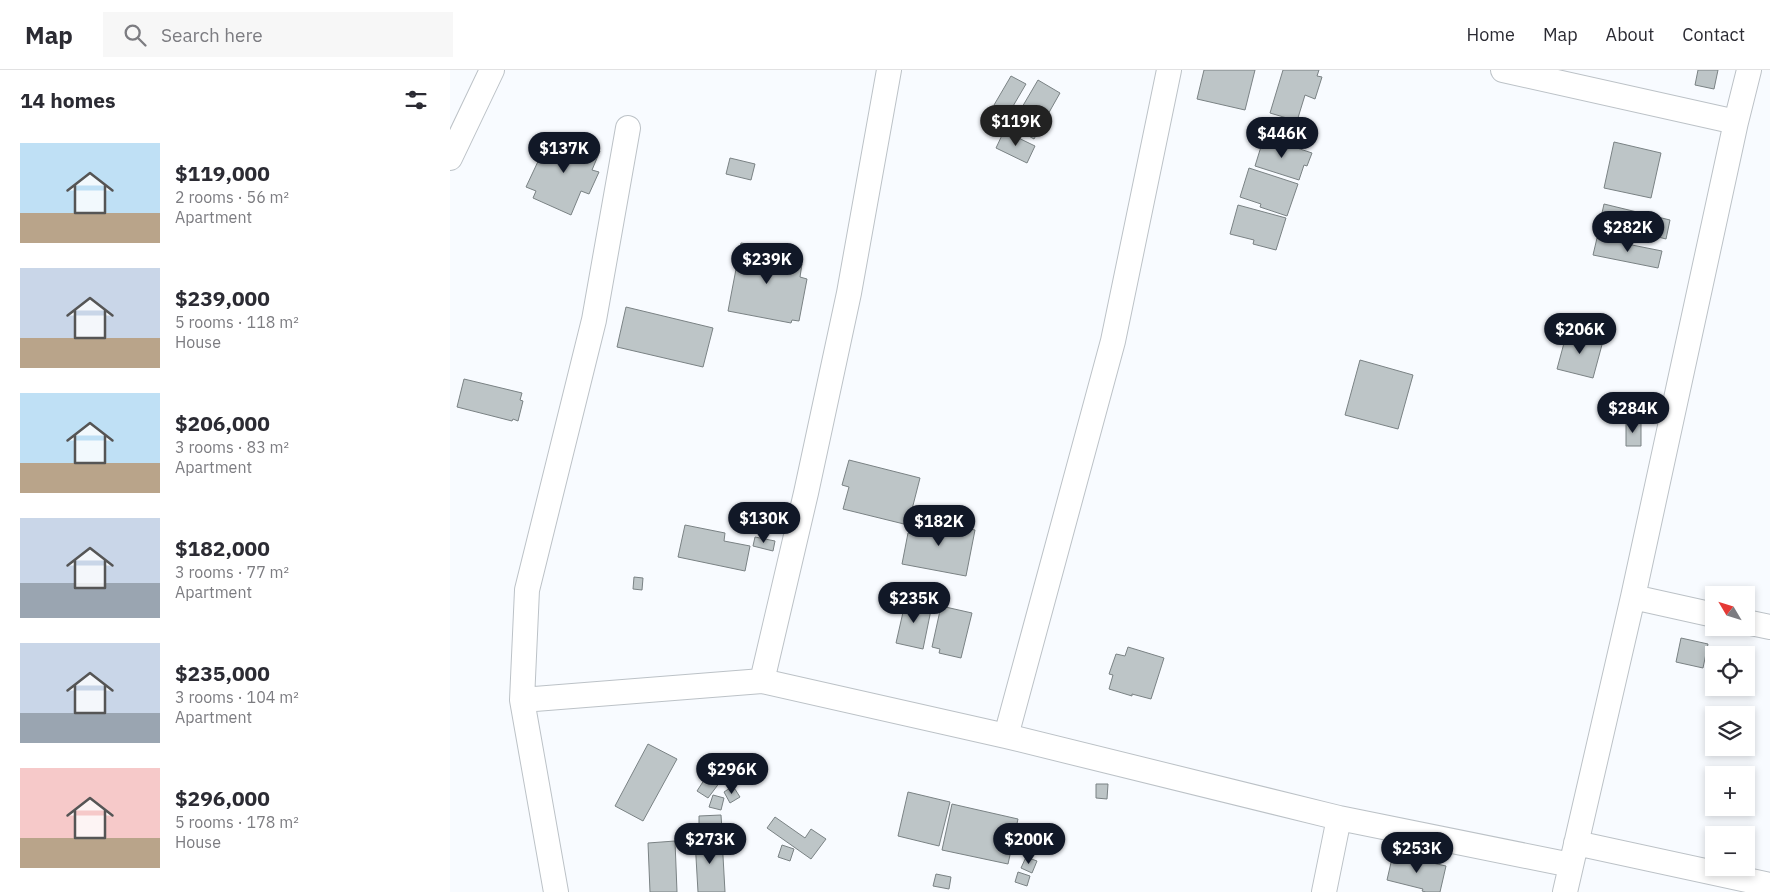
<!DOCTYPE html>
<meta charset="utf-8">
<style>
:root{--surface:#fff;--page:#f7f7f7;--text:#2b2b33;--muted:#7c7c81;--line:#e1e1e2;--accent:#111827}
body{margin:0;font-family:"IBM Plex Sans",sans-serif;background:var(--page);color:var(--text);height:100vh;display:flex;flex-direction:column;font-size:19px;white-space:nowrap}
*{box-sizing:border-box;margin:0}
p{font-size:16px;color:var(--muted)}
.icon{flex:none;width:28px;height:28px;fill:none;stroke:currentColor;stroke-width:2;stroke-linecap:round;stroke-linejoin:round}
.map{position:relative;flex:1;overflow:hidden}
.details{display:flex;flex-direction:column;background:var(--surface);width:450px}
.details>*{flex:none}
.needle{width:32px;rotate:308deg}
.buttons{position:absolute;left:1255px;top:516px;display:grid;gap:10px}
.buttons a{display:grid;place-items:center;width:50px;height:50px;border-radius:0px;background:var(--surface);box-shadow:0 2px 8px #0003;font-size:25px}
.price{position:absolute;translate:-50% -42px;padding:0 11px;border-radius:18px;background:var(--accent);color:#fff;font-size:16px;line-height:32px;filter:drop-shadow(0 1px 2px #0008)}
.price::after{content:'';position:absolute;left:50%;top:30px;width:15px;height:11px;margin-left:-8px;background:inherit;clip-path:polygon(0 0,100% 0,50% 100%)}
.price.current{background:#222;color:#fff}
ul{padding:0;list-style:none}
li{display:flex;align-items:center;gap:15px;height:125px;padding:0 20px}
li span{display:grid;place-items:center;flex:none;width:140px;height:100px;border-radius:0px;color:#555}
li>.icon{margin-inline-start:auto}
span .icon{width:60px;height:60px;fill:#fffc;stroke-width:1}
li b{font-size:21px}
h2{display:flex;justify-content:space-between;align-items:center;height:60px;padding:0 20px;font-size:21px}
header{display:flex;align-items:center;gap:30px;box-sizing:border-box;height:70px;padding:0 25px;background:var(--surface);border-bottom:1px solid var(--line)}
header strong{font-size:24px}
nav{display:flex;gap:28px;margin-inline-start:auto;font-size:18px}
.search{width:350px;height:45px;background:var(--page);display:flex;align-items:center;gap:12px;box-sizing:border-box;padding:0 18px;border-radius:0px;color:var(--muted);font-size:19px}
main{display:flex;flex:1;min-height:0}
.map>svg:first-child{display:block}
.building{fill:#bdc5c7;stroke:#7a8284}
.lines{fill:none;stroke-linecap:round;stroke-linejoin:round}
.minor-casing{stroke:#bcc2c7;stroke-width:26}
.minor{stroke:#fff;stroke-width:24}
</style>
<header>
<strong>Map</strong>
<div class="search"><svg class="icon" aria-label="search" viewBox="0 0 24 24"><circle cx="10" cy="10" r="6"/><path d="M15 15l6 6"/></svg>Search here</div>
<nav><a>Home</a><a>Map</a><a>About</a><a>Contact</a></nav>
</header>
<main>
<section class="details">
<h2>14 homes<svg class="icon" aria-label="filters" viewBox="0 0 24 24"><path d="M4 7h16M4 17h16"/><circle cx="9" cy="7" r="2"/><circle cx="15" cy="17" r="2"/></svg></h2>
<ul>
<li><span style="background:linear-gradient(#bfe0f5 70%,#b9a48a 0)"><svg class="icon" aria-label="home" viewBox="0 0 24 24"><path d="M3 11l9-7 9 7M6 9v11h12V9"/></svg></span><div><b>$119,000</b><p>2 rooms · 56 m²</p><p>Apartment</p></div></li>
<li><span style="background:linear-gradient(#c9d6e8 70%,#b9a48a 0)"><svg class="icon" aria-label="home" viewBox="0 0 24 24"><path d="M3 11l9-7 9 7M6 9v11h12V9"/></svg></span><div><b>$239,000</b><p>5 rooms · 118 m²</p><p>House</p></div></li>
<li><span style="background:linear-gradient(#bfe0f5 70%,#b9a48a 0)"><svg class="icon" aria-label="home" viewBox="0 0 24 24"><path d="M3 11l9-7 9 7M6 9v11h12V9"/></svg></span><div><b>$206,000</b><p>3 rooms · 83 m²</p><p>Apartment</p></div></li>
<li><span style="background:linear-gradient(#c9d6e8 65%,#9aa5b1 0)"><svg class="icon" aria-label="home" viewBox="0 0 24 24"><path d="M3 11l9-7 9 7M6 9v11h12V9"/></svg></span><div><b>$182,000</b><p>3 rooms · 77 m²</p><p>Apartment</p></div></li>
<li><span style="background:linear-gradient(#c9d6e8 70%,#9aa5b1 0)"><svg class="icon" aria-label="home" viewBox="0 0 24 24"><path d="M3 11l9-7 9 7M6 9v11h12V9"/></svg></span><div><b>$235,000</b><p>3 rooms · 104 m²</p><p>Apartment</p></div></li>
<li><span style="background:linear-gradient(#f6c9c9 70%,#b9a48a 0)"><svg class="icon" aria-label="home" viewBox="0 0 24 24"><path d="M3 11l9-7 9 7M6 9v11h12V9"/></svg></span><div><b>$296,000</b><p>5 rooms · 178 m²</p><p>House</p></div></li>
</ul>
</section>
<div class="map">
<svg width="1320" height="822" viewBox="0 0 1320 822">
<rect width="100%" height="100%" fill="#f8fbff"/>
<path class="building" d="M754,0H805L795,40L747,29Z
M833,0H869L867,6L872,7L865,29L855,25L847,51L820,43Z
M1248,0H1268L1264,19L1245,15Z
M561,6L576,14L559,43L544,35Z
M588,10L610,23L584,69L561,56Z
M554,61L585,76L577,93L546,78Z
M109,63L150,81L142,100L149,102L139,124L131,121L121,145L83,128L86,121L76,117L91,85L98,88Z
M814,67L862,83L857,96L854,95L849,110L805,96Z
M1164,72L1211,83L1201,128L1154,118Z
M280,88L305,94L301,110L276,104Z
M799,98L848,114L837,146L810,137L811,134L790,127Z
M1154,134L1220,150L1216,169L1150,152Z
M788,135L836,148L826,180L803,174L804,170L780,164Z
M1147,168L1212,181L1208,198L1143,185Z
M291,173L337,181L336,191L352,194L350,207L357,209L349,251L342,250L341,253L278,241Z
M176,237L263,258L253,297L167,277Z
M1117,262L1153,271L1143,308L1107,299Z
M910,290L963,305L948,359L895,345Z
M14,309L72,323L70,330L73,331L68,351L63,349L62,351L7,337Z
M1176,352H1191V376H1176Z
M399,390L470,408L458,455L393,439L399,417L392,415Z
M466,448L525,460L516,506L452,494L458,463L462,464Z
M235,455L275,463L274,471L300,476L295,501L228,487Z
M305,467L325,471L323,481L303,476Z
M184,507L193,508L192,520L183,519Z
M456,529L482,535L473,579L446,573Z
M491,536L522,543L511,588L489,583L490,579L482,577Z
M1231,568L1258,574L1253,598L1226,592Z
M678,577L714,588L701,629L682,624V626L659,619L663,605L659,604L666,584L675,586Z
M198,674L227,689L193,751L165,736Z
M258,704L270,712L258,728L247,721Z
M646,714H658L657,729L646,728Z
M283,716L290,727L280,733L274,722Z
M458,722L500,732L489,776L448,766Z
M263,725L274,728L271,740L259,737Z
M502,734L568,749L558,794L492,780Z
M271,745L272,760L249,761V746Z
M325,747L355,768L361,759L376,769L361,789L317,758Z
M272,768L275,822H248L245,770Z
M225,771L227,822H200L198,773Z
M332,775L344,779L340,791L328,787Z
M943,784L996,796L990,822H976L972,821L973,819L937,810Z
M576,787L587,791L582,803L571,798Z
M568,802L580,806L577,816L565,812Z
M486,804L501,807L499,819L483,816Z"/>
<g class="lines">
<defs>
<path id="minor" d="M1053,0L1286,52
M0,88L42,0
M1183,527L1264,545
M1296,552L1320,557
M312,611L356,423L399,223L439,0
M72,630L312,611L556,666L889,748L1121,795
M556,666L663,271L719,0
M1126,773L1320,815
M106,822L72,630L77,520L144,250L178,58
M874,822L889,748
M1115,822L1183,527L1286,52L1299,0"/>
</defs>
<use href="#minor" class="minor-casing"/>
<use href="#minor" class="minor"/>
</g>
</svg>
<div class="buttons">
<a><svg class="needle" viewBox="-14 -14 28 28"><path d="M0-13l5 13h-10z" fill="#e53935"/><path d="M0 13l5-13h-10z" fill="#7c7c81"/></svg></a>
<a><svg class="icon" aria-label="locate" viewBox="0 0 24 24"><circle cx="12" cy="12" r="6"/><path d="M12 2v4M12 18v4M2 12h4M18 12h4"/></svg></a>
<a><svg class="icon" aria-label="layers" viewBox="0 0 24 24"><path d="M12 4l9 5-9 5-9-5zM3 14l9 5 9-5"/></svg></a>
<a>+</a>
<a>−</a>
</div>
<b class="price current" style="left:566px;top:77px">$119K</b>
<b class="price" style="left:832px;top:89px">$446K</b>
<b class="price" style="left:114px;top:104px">$137K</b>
<b class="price" style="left:1178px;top:183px">$282K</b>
<b class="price" style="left:317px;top:215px">$239K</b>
<b class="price" style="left:1130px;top:285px">$206K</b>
<b class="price" style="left:1183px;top:364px">$284K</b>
<b class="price" style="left:314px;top:474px">$130K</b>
<b class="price" style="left:489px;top:477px">$182K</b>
<b class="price" style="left:464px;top:554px">$235K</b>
<b class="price" style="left:282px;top:725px">$296K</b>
<b class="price" style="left:260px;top:795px">$273K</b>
<b class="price" style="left:579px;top:795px">$200K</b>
<b class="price" style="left:967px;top:804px">$253K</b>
</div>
</main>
